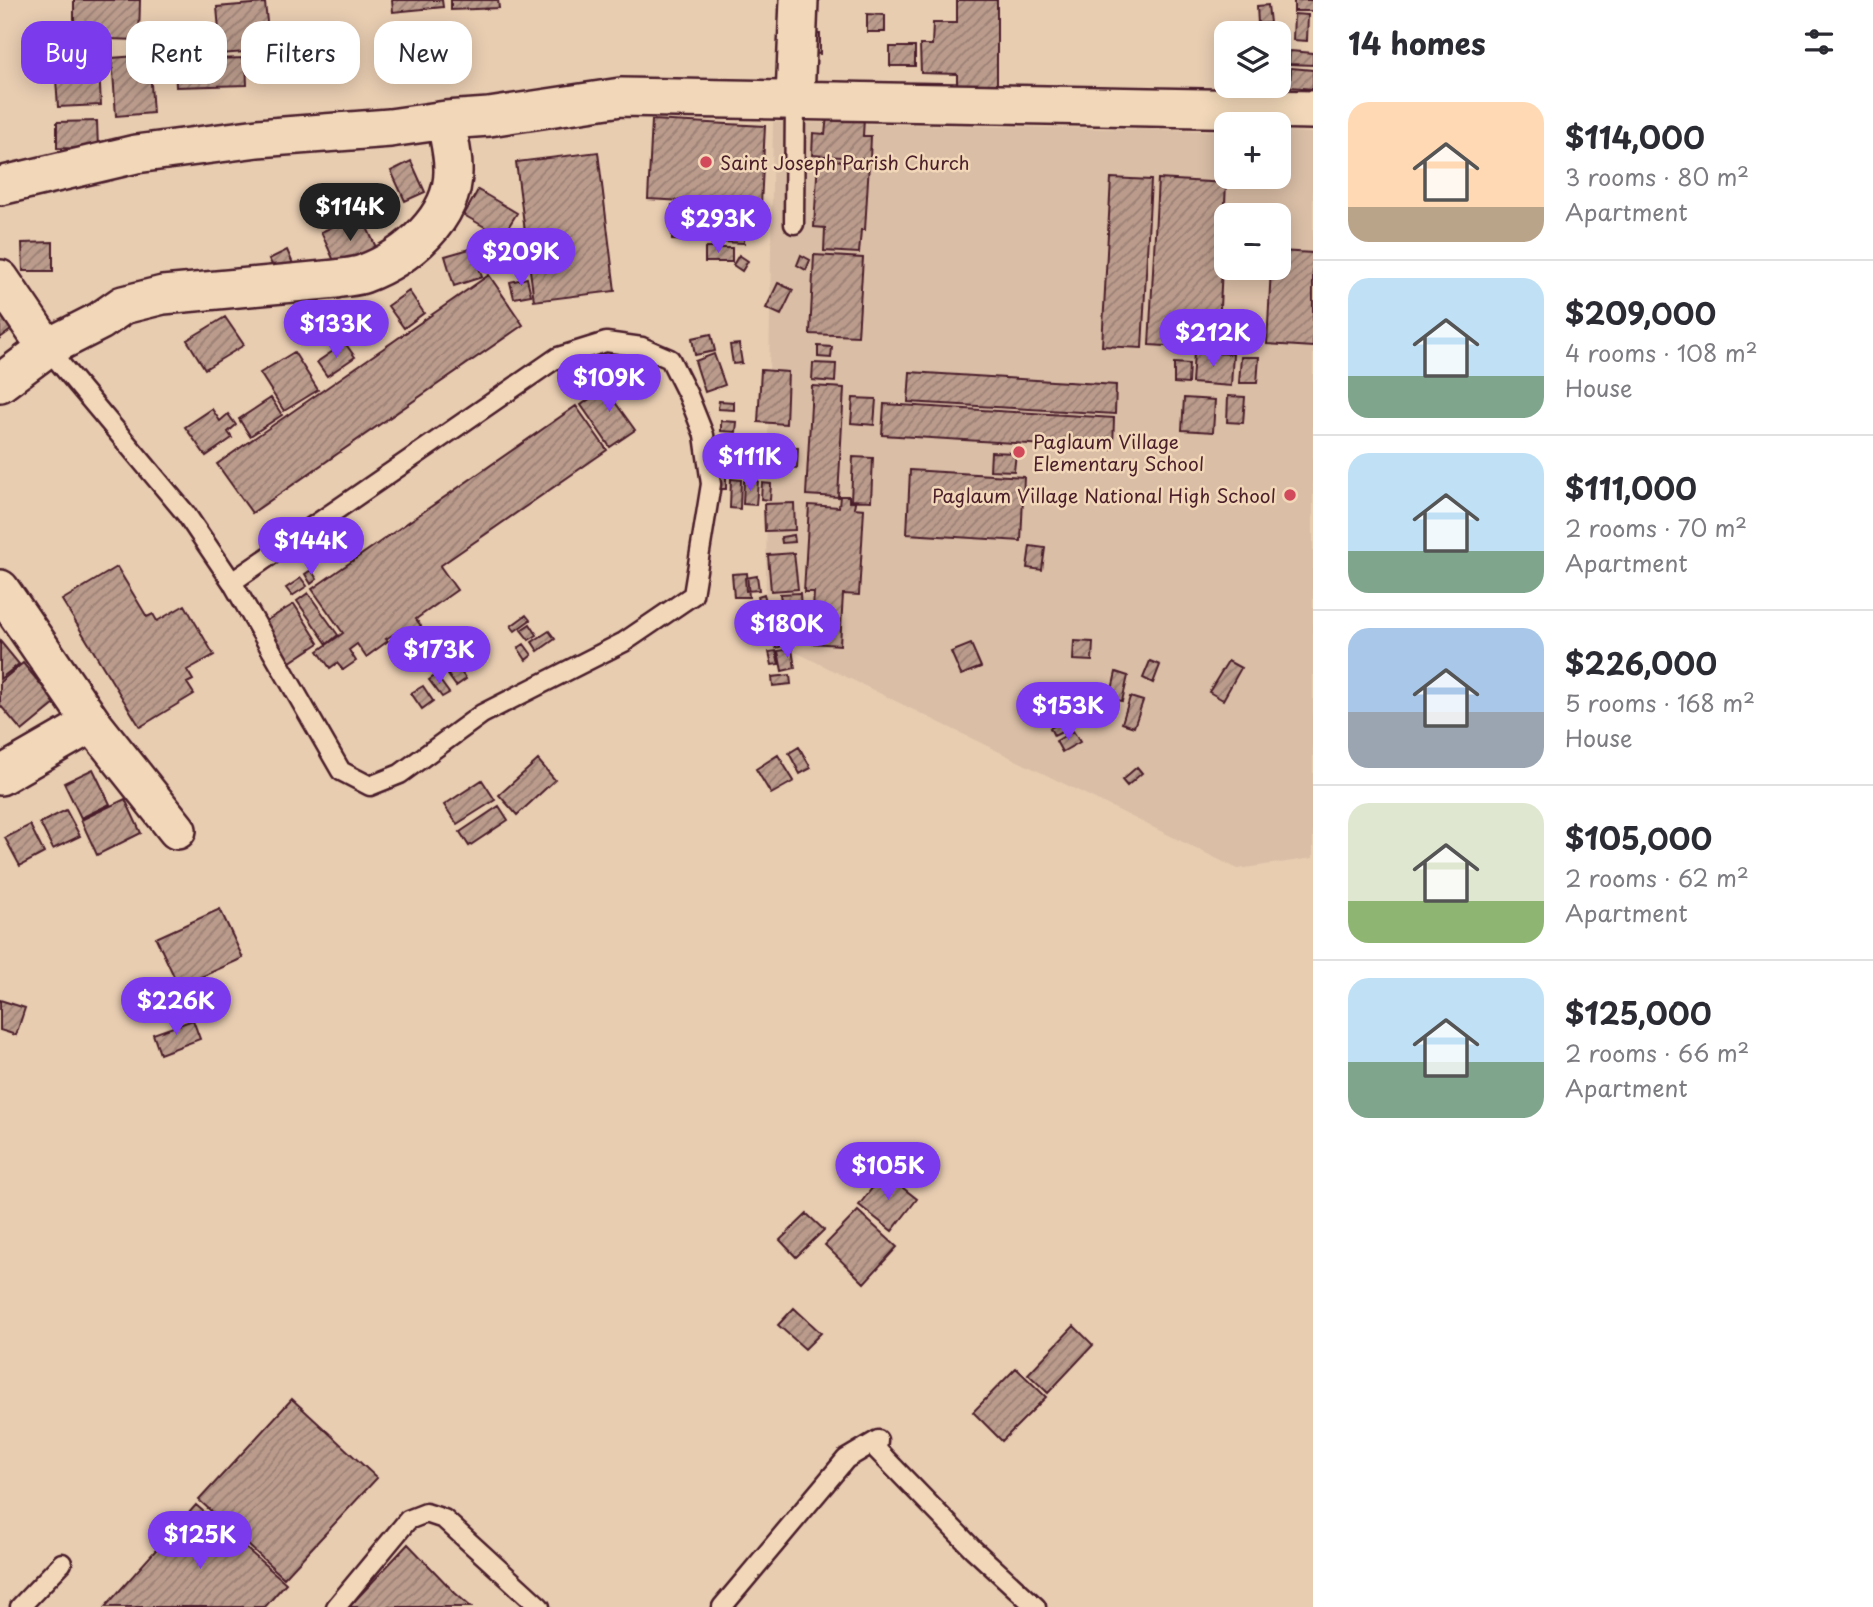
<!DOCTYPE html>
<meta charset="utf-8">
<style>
:root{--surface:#fff;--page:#f2f2f3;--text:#2b2b33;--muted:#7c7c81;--line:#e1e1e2;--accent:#7c3aed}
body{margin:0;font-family:"Playpen Sans",sans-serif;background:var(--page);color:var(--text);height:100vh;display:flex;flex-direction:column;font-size:26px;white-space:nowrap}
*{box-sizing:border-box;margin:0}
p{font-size:23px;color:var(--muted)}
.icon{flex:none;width:38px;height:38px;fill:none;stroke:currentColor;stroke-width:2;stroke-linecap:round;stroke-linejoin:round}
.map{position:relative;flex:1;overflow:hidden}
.details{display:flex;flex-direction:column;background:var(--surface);width:560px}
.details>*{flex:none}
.hud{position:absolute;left:21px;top:21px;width:665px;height:63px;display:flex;gap:14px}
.controls{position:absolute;left:1214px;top:21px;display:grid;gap:14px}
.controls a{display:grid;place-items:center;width:77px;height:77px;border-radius:14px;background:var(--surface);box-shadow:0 4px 18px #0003;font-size:35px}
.price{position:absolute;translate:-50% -60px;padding:0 16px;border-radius:24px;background:var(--accent);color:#fff;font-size:23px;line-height:46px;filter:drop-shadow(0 2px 4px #0008)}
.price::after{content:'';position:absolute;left:50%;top:42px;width:21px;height:16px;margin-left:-10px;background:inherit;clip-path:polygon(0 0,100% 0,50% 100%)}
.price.current{background:#222;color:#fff}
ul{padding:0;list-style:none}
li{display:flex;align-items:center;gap:21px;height:175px;padding:0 35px}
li+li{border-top:2px solid var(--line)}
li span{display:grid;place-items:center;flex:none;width:196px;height:140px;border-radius:21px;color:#555}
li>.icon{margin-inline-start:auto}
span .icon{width:84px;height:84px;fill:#fffc;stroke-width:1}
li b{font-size:30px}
h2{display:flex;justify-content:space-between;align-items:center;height:84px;padding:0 35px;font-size:30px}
.tag{padding:0 24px;border-radius:21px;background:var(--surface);box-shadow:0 4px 18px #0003;font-size:24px;line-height:63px}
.tag.current{background:var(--accent);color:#fff}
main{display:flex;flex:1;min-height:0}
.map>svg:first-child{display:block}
.built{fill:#dabea6;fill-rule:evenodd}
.building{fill:url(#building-hatch);stroke:#4a1f2b;stroke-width:2}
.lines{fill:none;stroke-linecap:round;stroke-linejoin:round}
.service-casing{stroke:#4a1f2b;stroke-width:23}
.minor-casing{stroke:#4a1f2b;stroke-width:42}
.service{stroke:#f2d8b9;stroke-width:18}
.minor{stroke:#f2d8b9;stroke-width:37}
.poi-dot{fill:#d1495b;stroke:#f2d8b9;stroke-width:2.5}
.labels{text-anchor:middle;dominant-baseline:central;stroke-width:5;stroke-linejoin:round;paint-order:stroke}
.poi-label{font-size:19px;fill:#4a1f2b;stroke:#f2d8b9;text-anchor:start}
</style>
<main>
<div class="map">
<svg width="1313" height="1607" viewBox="0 0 1313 1607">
<defs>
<pattern id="building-hatch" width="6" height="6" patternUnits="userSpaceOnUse" patternTransform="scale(1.75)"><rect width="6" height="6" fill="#bb9c8c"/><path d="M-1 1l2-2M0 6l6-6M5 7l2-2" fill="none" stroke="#9a7f73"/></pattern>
</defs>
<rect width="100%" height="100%" fill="#e8cdb1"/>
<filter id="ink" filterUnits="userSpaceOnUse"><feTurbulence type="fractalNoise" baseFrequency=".0143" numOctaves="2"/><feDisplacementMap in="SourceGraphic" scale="14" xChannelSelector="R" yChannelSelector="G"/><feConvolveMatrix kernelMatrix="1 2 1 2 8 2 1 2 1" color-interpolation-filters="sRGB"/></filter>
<g filter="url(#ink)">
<path class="built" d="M773,122L1227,131V177H1279V131L1313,133V858L1238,869L765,637ZM1227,215H1279V268H1227Z"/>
<path class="building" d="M74,0H140L139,40L74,38Z
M392,0H442L443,7L393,12Z
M451,0H498L499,8L451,10Z
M957,0H997V87H957V74L921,73L920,45H932L933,23H957Z
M1294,0H1313V11H1294Z
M265,3L270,50L221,54L217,7Z
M1268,5L1270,23L1258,24L1257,6Z
M867,14L885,15V32H867Z
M1294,14L1308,15L1307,41L1293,40Z
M806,34H820V54L806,53Z
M890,47H915V66H890Z
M98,49L101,105L58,107L54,52Z
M1290,51L1313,53V65L1289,64Z
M149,55L153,113L116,116L112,58Z
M246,58L247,85L176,87L175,60Z
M1291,68L1313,70V89L1290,87Z
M827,116L864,118L863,136H871L870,159L812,155L813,133L825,134Z
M652,120L765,126L761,205L648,199Z
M97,121L98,149L57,148V122Z
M598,152L615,291L534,301L516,162Z
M818,159L869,163L865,230H861L859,253L824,251L825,228L814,227Z
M411,161L425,192L405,201L391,171Z
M1111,178L1151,180L1142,348L1102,346Z
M1158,179L1226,183L1218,349L1149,345Z
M478,190L517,213L502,237L464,215Z
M672,205L745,208L744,243L672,240Z
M361,214L379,254L339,272L321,232Z
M53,242V271H23L22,243Z
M473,248L482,277L454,286L445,256Z
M705,248H732V262H705Z
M287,250L294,266L277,274L269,259Z
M1279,251L1313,253V347L1267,344L1271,268H1279Z
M739,255L748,261L742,271L733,265Z
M801,255L810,260L806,270L797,265Z
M814,255L863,258L858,336L810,334Z
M489,275L523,325L252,513L217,464Z
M527,278L531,295L514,298L510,282Z
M778,283L793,290L781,315L766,308Z
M409,291L424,313L404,328L388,306Z
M0,306L15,327L0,338Z
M362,306L374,322L346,341L335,325Z
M225,317L244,345L205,369L187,340Z
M711,334L715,351L695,355L692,338Z
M345,343L355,357L327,376L317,362Z
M739,344L742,363L733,364L730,345Z
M818,346L832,347L831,358L818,357Z
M294,352L318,390L284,411L260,373Z
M1194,352L1233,354L1231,386L1192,383Z
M714,354L725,385L705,392L695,361Z
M1241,357H1259L1257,383H1239Z
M813,363L836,364L835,382L812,380Z
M1174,363L1189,364L1188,384L1174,383Z
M761,370L788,372L786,424L758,422Z
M910,372L1116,385L1115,414L908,402Z
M618,379L626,389L612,398L635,430L610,447L581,405Z
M812,386L844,388L838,497L806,495Z
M1228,396L1245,397L1243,423L1227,422Z
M271,398L282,415L250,436L239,419Z
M853,398L876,399L874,425L851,423Z
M1184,398L1215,400L1213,432L1182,430Z
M719,401L734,402V410L718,409Z
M884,404L1114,418L1113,449L882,435Z
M576,406L607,450L440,566L457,590L416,619L421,626L399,641L394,634L386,639L388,641L366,657L357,644L349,650L356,661L343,670L337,663L330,668L318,651L343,633L312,589Z
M212,409L220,421L228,414L236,425L228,432L232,438L206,456L185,427Z
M721,421L737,422L736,432L721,431Z
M775,446L798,448L797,468L773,466Z
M991,452L1016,453L1014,471L990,470Z
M853,457L873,458L871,501L851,500Z
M910,470L1024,477L1021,541L907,534Z
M719,475H726V489H719Z
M731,479L741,480L740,509L730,508Z
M744,481H758L756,505L743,504Z
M762,483L771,484L770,500L761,499Z
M840,496H849V502H855L854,508L864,509L859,595L843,594L840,645L811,643L814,592H804L809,505L839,507Z
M794,503L795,530L765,531L764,504Z
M794,535L795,542L782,543L781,537Z
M1030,546L1045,548L1042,570L1027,568Z
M794,553L798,589L771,591L768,555Z
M117,567L147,617L153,614L157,621L185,605L214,655L187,670L193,680L187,683L194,694L140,727L62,600Z
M311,570L317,579L311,584L305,574Z
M747,573L749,597H734L732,574Z
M757,576L759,590L746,591L745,578Z
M301,578L307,586L292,596L286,588Z
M308,593L338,635L327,644L297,601Z
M800,593L802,626L783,627L782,617L773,618L772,600H781L780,594Z
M764,594L768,608L761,610L758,596Z
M294,604L319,643L290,662L264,622Z
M526,615L530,620L515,631L511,626Z
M530,624L537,635L529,640L521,630Z
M423,629L435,646L413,661L401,645Z
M549,631L555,639L538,651L532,642Z
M790,633L793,643L776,648L773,638Z
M0,641L19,664L0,679Z
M1074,641L1093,642L1092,661L1073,660Z
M524,644L532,655L526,660L518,648Z
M971,644L981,667L961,675L951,652Z
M447,645L459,662L447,670L435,653Z
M792,649L795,668L782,671L778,651Z
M776,651L779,664L772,665L769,652Z
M1150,661L1160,665L1153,683L1143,678Z
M1228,661L1241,668L1223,700L1209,692Z
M23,663L56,703L22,731L0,705V682Z
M458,668L466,679L456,686L448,675Z
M1116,672L1128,676L1122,701L1110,699Z
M436,675L449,693L442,697L429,680Z
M790,675L791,684L773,686L772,677Z
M423,686L433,701L422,709L411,693Z
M1130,697L1143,701L1134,727L1122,723Z
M1067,719L1072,727L1054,736L1050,728Z
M1073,731L1080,742L1062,752L1056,741Z
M799,747L811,768L800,774L789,753Z
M778,755L794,781L771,794L756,769Z
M538,760L555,780L517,815L499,795Z
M1137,767L1142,773L1127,786L1122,780Z
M93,769L110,804L81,818L64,783Z
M482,780L495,800L457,824L444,805Z
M125,799L141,833L97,855L81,820Z
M499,806L508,820L469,846L460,832Z
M66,810L80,836L53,849L40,823Z
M30,825L44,853L20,866L5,838Z
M220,909L243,958L179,987L156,938Z
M0,1000L25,1008L16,1035L0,1030Z
M193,1020L200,1039L160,1054L153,1034Z
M884,1173L917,1199L892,1231L859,1205Z
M858,1211L897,1247L864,1283L825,1245Z
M807,1214L824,1230L796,1257L780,1240Z
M794,1308L821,1333L805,1349L778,1325Z
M1074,1326L1093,1345L1048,1393L1028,1374Z
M1016,1368L1046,1397L1002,1441L973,1412Z
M292,1399L377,1478L284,1578L199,1500Z
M196,1505L286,1583L265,1607H105Z
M408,1544L455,1593L471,1607H349Z"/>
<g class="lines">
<defs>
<path id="service" d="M794,224L795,99
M47,348L186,514L232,582L341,771L370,786L400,774L482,714L624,642L693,595L711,484L704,435L688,395L670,359L642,347L606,342L558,357L232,582
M878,1440L877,1450L973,1549L1036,1607
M20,1607L62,1563
M336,1607L408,1520L426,1513L444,1519L540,1607
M722,1607L846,1459L878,1440"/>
<path id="minor" d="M795,99L799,0
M0,186L136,154L258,138L390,128L446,120L489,117L621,97L1313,110
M0,279L47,348
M0,383L47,348L100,321L123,305L163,295L336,279C345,277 355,277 363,274C406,258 455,218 453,168C453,152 448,135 446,120
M0,589L92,723L177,830
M0,776L92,723"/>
</defs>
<use href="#service" class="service-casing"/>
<use href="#minor" class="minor-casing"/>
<use href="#service" class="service"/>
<use href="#minor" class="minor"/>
</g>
</g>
<g class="poi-dot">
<circle cx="706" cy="162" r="7"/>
<circle cx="1019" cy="452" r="7"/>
<circle cx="1290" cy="495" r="7"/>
</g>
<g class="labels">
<g class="poi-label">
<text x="720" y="162">Saint Joseph Parish Church</text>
<text x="1033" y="441">Paglaum Village<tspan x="1033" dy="22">Elementary School</tspan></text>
<text x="1276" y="495" text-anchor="end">Paglaum Village National High School</text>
</g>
</g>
</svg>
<div class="controls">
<a><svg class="icon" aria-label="layers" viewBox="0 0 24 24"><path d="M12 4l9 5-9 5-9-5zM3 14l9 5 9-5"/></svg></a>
<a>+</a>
<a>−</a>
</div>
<b class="price current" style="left:350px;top:243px">$114K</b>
<b class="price" style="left:718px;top:255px">$293K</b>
<b class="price" style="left:521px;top:288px">$209K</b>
<b class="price" style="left:336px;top:360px">$133K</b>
<b class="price" style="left:1213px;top:369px">$212K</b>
<b class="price" style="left:609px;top:414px">$109K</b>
<b class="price" style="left:750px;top:493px">$111K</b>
<b class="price" style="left:311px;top:577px">$144K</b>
<b class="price" style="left:787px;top:660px">$180K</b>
<b class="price" style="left:439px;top:686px">$173K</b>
<b class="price" style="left:1068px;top:742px">$153K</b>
<b class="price" style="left:176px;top:1037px">$226K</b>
<b class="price" style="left:888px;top:1202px">$105K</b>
<b class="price" style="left:200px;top:1571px">$125K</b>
<div class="hud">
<a class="tag current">Buy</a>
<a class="tag">Rent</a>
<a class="tag">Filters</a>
<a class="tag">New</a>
</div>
</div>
<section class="details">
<h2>14 homes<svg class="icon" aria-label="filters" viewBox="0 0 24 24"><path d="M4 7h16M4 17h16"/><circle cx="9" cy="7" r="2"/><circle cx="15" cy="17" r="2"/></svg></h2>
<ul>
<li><span style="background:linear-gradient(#ffd9b3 75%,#b9a48a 0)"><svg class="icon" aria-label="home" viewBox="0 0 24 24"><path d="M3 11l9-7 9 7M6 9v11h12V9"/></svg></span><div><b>$114,000</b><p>3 rooms · 80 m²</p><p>Apartment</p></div></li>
<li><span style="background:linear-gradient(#bfe0f5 70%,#7fa58c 0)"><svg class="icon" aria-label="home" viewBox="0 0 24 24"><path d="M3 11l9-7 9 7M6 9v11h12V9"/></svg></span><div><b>$209,000</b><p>4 rooms · 108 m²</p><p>House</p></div></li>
<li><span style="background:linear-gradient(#bfe0f5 70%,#7fa58c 0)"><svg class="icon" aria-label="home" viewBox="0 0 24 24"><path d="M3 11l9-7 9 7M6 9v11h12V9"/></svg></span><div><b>$111,000</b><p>2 rooms · 70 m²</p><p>Apartment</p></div></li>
<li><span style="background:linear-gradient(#a9c7e8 60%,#9aa5b1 0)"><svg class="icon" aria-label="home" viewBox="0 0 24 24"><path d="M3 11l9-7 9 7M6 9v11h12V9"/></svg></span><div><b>$226,000</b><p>5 rooms · 168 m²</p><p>House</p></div></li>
<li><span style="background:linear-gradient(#dfe7d0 70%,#8fb573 0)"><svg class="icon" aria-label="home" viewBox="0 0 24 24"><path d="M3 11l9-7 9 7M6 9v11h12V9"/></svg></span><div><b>$105,000</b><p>2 rooms · 62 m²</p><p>Apartment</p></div></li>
<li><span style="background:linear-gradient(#bfe0f5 60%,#7fa58c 0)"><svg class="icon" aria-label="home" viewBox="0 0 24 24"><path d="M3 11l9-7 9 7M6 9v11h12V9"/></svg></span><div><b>$125,000</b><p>2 rooms · 66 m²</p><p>Apartment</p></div></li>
</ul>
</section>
</main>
